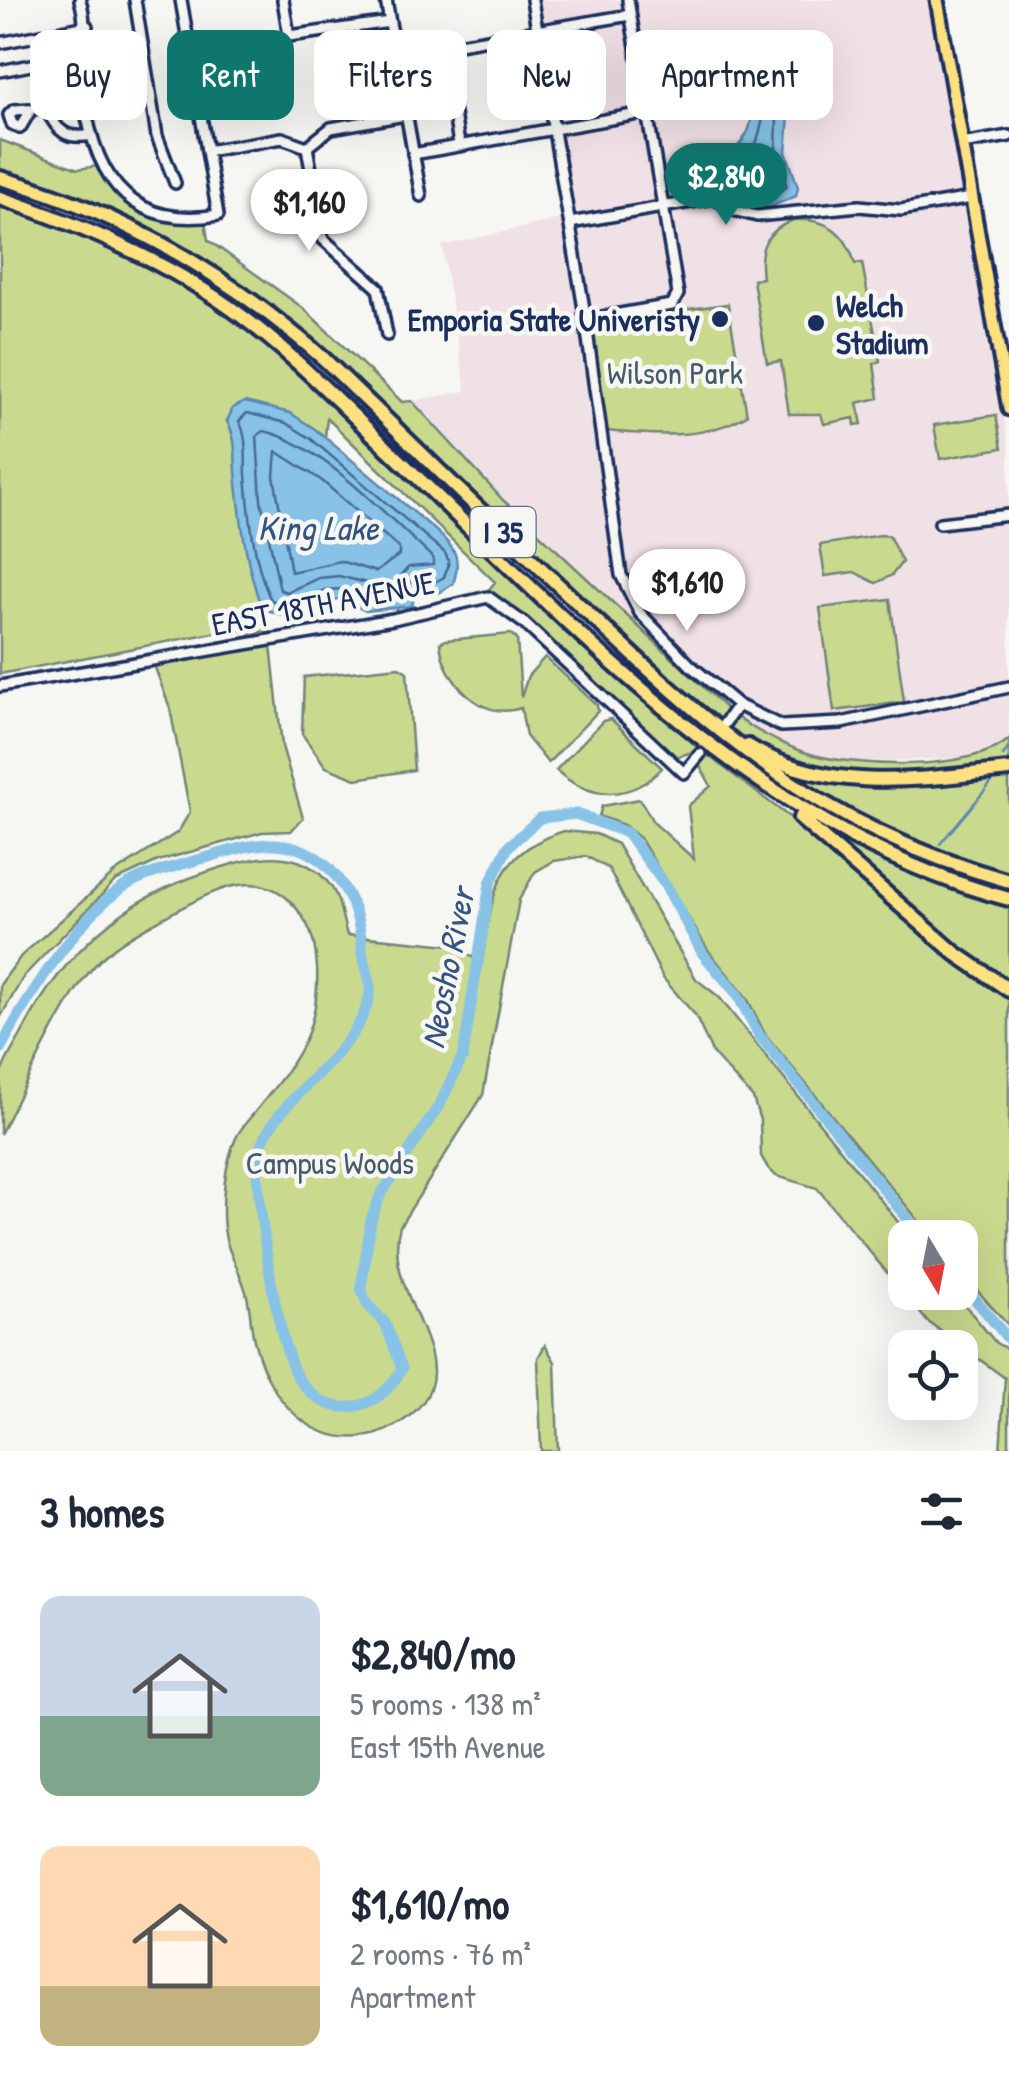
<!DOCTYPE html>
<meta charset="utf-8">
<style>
:root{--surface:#fff;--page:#f2f2f3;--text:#1f2937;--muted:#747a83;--accent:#0f766e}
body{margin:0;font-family:"Patrick Hand",sans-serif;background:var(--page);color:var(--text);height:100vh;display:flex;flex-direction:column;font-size:38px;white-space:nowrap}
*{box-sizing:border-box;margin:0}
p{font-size:32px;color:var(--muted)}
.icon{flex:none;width:55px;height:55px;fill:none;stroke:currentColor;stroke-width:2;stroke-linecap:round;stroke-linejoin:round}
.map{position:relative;height:1451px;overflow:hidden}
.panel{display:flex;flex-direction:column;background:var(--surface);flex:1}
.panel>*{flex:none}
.guide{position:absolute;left:30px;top:30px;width:950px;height:90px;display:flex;gap:20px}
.needle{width:65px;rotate:170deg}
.controls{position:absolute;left:888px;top:1220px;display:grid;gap:20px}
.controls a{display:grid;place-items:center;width:90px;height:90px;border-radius:20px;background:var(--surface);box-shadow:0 10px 40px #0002;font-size:50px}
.price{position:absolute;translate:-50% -85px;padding:0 22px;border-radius:35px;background:#fff;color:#222;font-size:32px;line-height:65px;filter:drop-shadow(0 2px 5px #0008)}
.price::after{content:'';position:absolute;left:50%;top:60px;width:30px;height:22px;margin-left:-15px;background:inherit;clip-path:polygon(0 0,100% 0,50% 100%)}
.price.current{background:var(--accent);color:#fff}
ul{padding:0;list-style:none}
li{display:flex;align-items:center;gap:30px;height:250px;padding:0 40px}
li span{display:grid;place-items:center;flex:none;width:280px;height:200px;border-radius:20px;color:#555}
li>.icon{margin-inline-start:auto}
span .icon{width:120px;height:120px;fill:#fffc;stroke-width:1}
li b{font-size:42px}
h2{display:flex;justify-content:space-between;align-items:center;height:120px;padding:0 40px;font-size:42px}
.tag{padding:0 35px;border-radius:20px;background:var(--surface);box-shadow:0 10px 40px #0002;font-size:35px;line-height:90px}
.tag.current{background:var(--accent);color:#fff}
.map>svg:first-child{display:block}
.built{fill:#f0e1e6}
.green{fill:#c9da8e;stroke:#728476;stroke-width:2.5}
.water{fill:#88c3e7;stroke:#5c88b0;stroke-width:2.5}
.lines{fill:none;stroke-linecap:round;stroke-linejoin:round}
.shore{stroke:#476a95;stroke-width:2.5}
.stream{stroke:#5c88b0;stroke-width:2.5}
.river{stroke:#88c3e7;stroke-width:11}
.minor-casing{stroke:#1b2f5e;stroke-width:16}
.major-casing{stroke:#1b2f5e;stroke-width:19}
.highway-casing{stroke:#1b2f5e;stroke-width:20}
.minor{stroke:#f6f6f2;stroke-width:9}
.major{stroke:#fde080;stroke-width:11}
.highway{stroke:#fde080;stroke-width:12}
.poi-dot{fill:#1b2f5e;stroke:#f6f6f2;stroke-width:4}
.labels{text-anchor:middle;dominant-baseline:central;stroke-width:9;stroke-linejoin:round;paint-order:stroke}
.shield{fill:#f6f6f2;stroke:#5d6b8a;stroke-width:2.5}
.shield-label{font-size:30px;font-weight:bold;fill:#1b2f5e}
.poi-label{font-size:32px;font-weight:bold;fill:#1b2f5e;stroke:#f6f6f2;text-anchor:start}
.park-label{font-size:32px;fill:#465a6a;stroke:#f6f6f2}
.street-label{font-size:32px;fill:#1b2f5e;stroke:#f6f6f2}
.water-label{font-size:35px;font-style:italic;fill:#365480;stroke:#f6f6f2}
</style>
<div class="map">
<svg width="1009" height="1451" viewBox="0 0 1009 1451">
<rect width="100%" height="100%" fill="#f6f6f2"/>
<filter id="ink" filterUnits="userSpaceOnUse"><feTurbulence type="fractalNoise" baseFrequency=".01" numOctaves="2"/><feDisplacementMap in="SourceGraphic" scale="20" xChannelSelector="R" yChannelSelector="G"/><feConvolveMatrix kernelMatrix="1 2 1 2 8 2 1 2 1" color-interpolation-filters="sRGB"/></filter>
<g filter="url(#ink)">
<path class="built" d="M537,0H931L1009,447V739L996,750L964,758L857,762L806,753L757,732L718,704L503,500L412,401L466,391L442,246L573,216L557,124L603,114L586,20L541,27Z"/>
<path class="green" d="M0,140L78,169L98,166C119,203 162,230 205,221L208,240L303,308L402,402L412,401L503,500L729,711L720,723L268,305L172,242L122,218L0,172Z
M0,203C100,236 186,283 270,345L700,750L672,758L502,599L486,593L495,582L327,418L325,437C286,407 273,409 227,421C240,444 235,474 239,499C245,545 255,587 270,631L247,634L238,628L0,674Z
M793,220C826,218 846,231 855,264L862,263L880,361L874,364L879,398L857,403L862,424L855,425L854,418L824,424L821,414H789L781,361L767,363L753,280L762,278C758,248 764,233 793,220Z
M728,304L747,415C703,441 654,435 605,431L589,322Z
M996,415L1002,448L940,459L934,425Z
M881,535L889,536L902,562L892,575L876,583L854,572L825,576L820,545Z
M890,599L904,702L834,711L820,608Z
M511,634L517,639L521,697L528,676L545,657L597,705L598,711L548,763L526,736L521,708C481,722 444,681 440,643L446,640Z
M271,645L282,746L303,818L291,831L262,832L158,861L115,881L24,976L0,1018V985L21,956L114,873L178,832L190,812L170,708L154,665Z
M399,667L407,672L414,770L356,779L326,767L302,734L304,677Z
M735,716C756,731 779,743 804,752C849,768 973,772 1009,739V766C904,777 818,788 725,727Z
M611,719L662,768C631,801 589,801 556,770L603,721Z
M706,754L816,837L927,937L1009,997V1326L960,1271V1238L932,1237L765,1034L747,998L708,950L640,838L624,825L599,816L602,806L640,799L653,822L694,859L688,806L711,786L699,764Z
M765,757L816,776L1009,773V875C917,844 845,813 765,757Z
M564,831L596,834L617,844L696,979L719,997L910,1237L905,1238V1292L955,1293L996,1343L1009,1350V1451H1000L1005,1378L927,1321L817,1188L776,1176L768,1168L761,1156L760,1120L753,1098L713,1054L695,1015L663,978L609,869L586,856L554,861L535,872L519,900L483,1095L400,1226C383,1283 445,1340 431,1386C424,1410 399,1426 377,1434C312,1451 270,1400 255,1344C250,1327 251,1309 246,1292C240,1270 226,1250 224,1228C221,1202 225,1162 236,1138C242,1125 254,1114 263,1102C300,1056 320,1027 317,967C315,938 309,920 289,900C253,866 208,894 172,913C147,927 122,939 102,958C64,994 26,1086 0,1134C0,1116 0,1091 1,1074C5,1060 15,1046 22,1033C62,955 121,900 204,873C247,859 297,841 330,885C340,898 342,919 347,935L450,945L482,962C492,897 493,853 564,831Z
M839,842L927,879L1009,906V987L980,968L837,844Z
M545,1345L555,1362L558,1451H541L538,1358Z"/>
<path class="water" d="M756,97L779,96L790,104L786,152L798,187L796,196L770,207L738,203L727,184L726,164C740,139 757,134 749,102Z
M245,402L290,413L315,429L435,530C455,548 462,557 453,584L439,593L416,588L412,606L366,611L341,599L326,600L284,616L262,608C247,570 241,523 237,483C234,461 238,440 227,421L233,408Z"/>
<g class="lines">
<path class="shore" d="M766,108L777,112L776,154L787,187L768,197L747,196L737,183L736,166L757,141Z
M247,413L286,423L310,438L445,553L449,562L444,577L433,583L413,579L403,594L368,600L344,589L325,590L286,605L271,600C254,566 249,513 246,475C245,457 248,437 239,421Z
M264,431C320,443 390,519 433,558V565L409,567L393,583L378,586L339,576L319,578L287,592L280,590L261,500L257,436Z
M276,451L321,480L399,548V555L376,572L340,561L291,572L274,476Z"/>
<path class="stream" d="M1003,756L1009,747
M940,844L992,782"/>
<path class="river" d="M0,1049C27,999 83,905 136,880C156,871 180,865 201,859C224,853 251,843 275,844C330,847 359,899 362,949C363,963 372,979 370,993C359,1061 257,1105 257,1167C258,1207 278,1352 300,1381C313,1398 329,1409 351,1407C374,1405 392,1388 402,1368L385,1323L367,1304L361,1289L371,1220L380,1196L440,1104L463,1056L490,883L508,847L540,818L576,814L627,833L666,886L703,954L737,994L759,1035L923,1238
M960,1281L1009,1340"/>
<defs>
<path id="minor" d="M80,0C90,35 77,33 79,59C86,150 110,233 218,215L181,0
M135,0L157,136L175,183
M283,0L289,36L390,22
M386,0L421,196
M532,0L583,303L621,575L640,613L691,666L738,705L781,726L841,723L1009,687
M0,43L87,26
M443,47L459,144
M394,55L630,15
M0,71L78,56
M30,111L20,128L12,124L9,115L14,110L46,108C57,132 67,140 92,135
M962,144L1009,136
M307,147L323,239L378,288L387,335
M207,151L282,138L307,147L331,128L405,115
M413,154L706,102
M570,223L714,198L737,211L757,216L859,206L901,210L971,198
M585,320L672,305L678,294L628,0
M940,523L1009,515
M0,686L393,619L488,597L524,623L684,773L700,754
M724,724L738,705"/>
<path id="major" d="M937,0L1009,409"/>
<path id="highway" d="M0,178C122,212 230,276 324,359C406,438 487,518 570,596C712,730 815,826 1009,881
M0,198C81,225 162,259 232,309C289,350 339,402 390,451C575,627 753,830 1009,899
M748,746C828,795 922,779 1009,770
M800,818L955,953L1009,990"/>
</defs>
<use href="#minor" class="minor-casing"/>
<use href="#major" class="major-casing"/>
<use href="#highway" class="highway-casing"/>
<use href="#minor" class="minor"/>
<use href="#major" class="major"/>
<use href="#highway" class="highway"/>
</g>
</g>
<g class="poi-dot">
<circle cx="720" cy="319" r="10"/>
<circle cx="816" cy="323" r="10"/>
</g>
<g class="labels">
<rect class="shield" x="470.5" y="507" width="65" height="50" rx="8"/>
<g class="shield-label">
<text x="503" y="532">I 35</text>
</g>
<g class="poi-label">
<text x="836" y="305">Welch<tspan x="836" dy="37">Stadium</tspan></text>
<text x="700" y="319" text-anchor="end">Emporia State Univeristy</text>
</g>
<g class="park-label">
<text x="675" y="372">Wilson Park</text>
<text x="330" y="1162">Campus Woods</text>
</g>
<g class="street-label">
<text transform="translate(323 603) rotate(-11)">EAST 18TH AVENUE</text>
</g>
<g class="water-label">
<text x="318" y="527">King Lake</text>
<text transform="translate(447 968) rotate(-79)">Neosho River</text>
</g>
</g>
</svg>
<div class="controls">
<a><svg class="needle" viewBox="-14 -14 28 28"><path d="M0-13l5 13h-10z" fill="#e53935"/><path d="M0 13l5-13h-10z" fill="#747a83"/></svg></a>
<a><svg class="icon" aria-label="locate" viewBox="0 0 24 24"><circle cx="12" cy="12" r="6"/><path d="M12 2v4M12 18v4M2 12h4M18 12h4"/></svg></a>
</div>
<b class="price current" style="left:726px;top:228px">$2,840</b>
<b class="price" style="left:309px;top:254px">$1,160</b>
<b class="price" style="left:687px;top:634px">$1,610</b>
<div class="guide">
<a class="tag">Buy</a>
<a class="tag current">Rent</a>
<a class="tag">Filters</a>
<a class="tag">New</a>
<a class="tag">Apartment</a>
</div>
</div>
<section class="panel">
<h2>3 homes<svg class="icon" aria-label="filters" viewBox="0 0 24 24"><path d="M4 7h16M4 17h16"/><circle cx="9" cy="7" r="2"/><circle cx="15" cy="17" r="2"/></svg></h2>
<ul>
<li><span style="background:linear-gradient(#c9d6e8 60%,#7fa58c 0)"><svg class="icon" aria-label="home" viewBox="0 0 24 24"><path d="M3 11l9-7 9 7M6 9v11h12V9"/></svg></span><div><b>$2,840/mo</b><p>5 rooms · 138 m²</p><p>East 15th Avenue</p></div></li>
<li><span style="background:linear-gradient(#ffd9b3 70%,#c2b280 0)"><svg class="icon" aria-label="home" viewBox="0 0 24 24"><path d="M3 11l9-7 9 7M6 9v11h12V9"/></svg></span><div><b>$1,610/mo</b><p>2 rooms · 76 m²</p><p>Apartment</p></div></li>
</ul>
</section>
